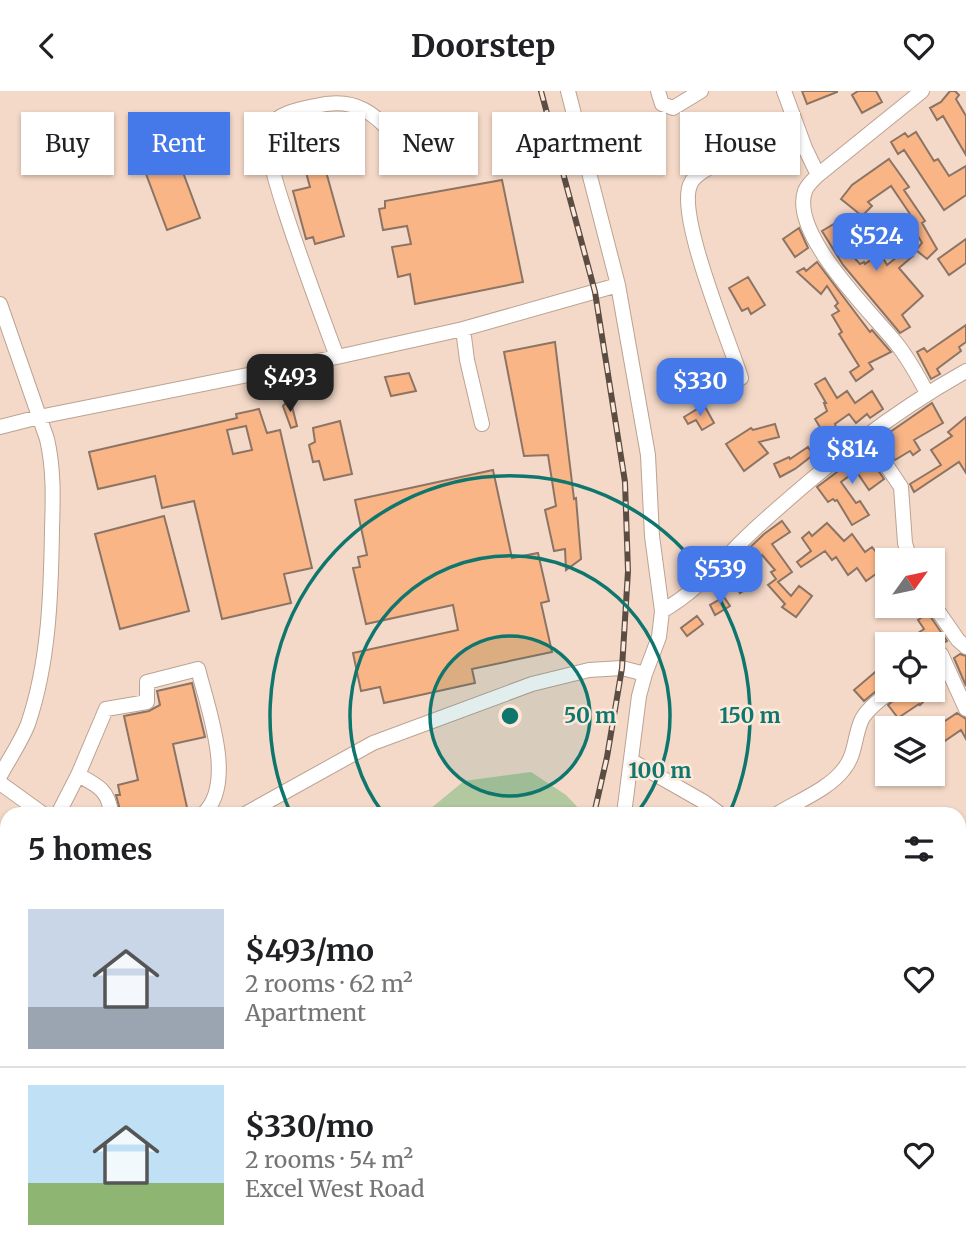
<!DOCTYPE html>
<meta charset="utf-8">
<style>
:root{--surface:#fff;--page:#f2f2f2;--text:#202124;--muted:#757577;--line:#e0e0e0;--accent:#4578e9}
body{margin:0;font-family:Merriweather,serif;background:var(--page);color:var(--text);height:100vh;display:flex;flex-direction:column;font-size:26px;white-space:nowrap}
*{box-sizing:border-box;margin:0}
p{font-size:23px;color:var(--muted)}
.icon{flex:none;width:38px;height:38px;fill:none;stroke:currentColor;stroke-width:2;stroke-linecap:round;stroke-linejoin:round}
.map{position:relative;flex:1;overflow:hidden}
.side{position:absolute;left:0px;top:716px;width:966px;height:450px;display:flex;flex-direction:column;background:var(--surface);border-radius:21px 21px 0 0;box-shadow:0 2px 5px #0004}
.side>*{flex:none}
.hud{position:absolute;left:21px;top:21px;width:924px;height:63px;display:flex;gap:14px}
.needle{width:46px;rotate:57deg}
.tools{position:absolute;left:875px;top:457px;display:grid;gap:14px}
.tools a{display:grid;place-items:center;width:70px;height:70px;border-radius:0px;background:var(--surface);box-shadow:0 2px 5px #0004;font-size:35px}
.price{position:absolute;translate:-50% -60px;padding:0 16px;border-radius:14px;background:var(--accent);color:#fff;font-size:23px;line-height:46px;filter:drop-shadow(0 2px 4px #0008)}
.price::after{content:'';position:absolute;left:50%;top:42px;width:21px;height:16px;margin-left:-10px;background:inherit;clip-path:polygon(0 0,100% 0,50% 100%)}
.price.on{background:#222;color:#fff}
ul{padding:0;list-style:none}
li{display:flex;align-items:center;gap:21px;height:175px;padding:0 28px}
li+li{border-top:2px solid var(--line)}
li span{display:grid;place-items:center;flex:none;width:196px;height:140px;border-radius:0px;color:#555}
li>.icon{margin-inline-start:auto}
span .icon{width:84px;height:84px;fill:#fffc;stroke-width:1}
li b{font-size:30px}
h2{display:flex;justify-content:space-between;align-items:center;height:84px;padding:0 28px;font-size:30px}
.tag{padding:0 24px;border-radius:0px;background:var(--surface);box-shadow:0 2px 5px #0004;font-size:24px;line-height:63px}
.tag.on{background:var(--accent);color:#fff}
header{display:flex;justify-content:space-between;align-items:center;height:91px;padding:0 28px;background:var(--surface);font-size:32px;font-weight:700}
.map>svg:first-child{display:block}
.green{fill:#b2c89e}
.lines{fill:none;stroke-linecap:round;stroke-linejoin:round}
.stream{stroke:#7ed3fc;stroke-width:3.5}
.river{stroke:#7ed3fc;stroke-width:19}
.building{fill:#fab586;stroke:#8c7465;stroke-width:2;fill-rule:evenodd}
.minor-casing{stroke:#bca292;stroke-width:16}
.minor{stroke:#fff;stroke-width:14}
.rail-casing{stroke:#5b4d44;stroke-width:6}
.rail{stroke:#fde8da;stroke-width:3.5;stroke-dasharray:10;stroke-linecap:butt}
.ring{fill:none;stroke:#0f766e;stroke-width:3.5}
.centre{fill:#0f766e;stroke:#fde8da;stroke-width:3.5}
.ring-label{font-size:21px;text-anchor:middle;font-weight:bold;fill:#0f766e;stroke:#fde8da;stroke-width:5;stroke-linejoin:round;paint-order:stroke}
</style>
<header><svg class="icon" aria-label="back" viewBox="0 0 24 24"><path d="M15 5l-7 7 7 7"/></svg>Doorstep<svg class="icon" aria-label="heart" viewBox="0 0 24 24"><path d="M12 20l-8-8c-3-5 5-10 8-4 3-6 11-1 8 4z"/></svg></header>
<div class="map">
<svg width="966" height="1164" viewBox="0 0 966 1164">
<rect width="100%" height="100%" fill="#f4d9c8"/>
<path class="green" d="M531,681L566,704L584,723H424L464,690Z
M181,1159V1158L278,1159L277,1164H176Z"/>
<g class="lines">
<path class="stream" d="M500,723L515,720L519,723
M229,1164L232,1158"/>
<path class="river" d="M959,817L966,815"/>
</g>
<path class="building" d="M802,0H837V1L807,13Z
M858,0H876L882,11L862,22L852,4Z
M950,0H955L959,4L956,8L966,25V64L943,25L937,29L930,17L941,11Z
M166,36L200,127L167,139L133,48Z
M916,41L934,70L938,68L949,85L966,75V104L944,119L904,59L898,63L891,51L905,42L908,46Z
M305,42L316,80L325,77L344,145L315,153L313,146L306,148L293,100L310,96L296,45Z
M889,68L909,96L904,99L925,130L922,132L937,158L927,168L916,159L922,152L914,138L903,148L893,137L910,123L891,95L868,111L872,115L862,125L841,108L852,94Z
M502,89L523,191L415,213L410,183L398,186L392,156L411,153L407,135L383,139L379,118L385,117V110Z
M856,127L870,146L849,161L860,173L864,171L865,173L880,162L887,174L907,158L913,165L899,177L923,205L902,224L910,236L900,242L843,174L822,140L839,130L843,137Z
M799,137L808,157L795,166L783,148Z
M966,148V172L949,184L938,168Z
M817,171L870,241L872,239L891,261L869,272L873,278L856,290L850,281L859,275L839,243L842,241L832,224L839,220L835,215L838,212L827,195L821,203L797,181L804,177L806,180Z
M748,186L765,214L751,223L748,217L742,220L729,197Z
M966,234V251L959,256L961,260L937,278L940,283L931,288L917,261L924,257L927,261Z
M555,251L574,408L576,407L581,468L566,479L565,458L554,460L545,419L556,415L548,364L524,365L504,261Z
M409,282L416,300L391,305L385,286Z
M825,287L837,307L847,300L855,312L872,300L883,318L870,327L867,323L856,332L849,323L835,333L836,336L824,343L815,328L827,320L824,312H826L815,293Z
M290,307L297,335L291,337L283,315Z
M932,312L943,332L914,349L920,359L913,364L910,360L895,369L880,348Z
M704,314L714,332L702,339L696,329L688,333L684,326Z
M259,318L267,342L280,339L312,477L284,483L291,512L222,528L194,410L162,417L155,385L98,398L89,361L237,327L236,323ZM246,335L252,359L233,363L227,339Z
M966,326V382L959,371L914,401L910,393L941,374L931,359L952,345L948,341Z
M340,330L352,383L324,389L319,370L313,371L309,354L315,351L313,337Z
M775,333L779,346L759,351L768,362L744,380L726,353L751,337L753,339Z
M808,356L813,364L795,378L780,386L774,373L789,366L790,368Z
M865,360L884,388L869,399L856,380L841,391L856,412L860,410L869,424L852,434L837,409L835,410L833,408L828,411L817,396Z
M493,379L512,467L538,462L549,510L541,512L552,561L472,578L475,592L384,612L380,596L361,600L353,562L458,539L453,514L366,533L353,477L360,476L358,466L367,464L355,409Z
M164,425L189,520L120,538L95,443Z
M782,430L790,441L772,453L792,481L778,491L791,505L799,495L812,505L796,526L782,516L785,513L768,494L776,488L771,481L775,479L762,464L753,472L744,462L764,443Z
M827,432L844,450L852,443L865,461L872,456L887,475L866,490L857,477L848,484L836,466L832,469L825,460L801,476L797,471L811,460L802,447L809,441L812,445Z
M749,478L757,491L740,502L732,489Z
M724,506L730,515L715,524L710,514Z
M928,522L947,550L933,558V553H902L924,538L918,529Z
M697,525L703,533L687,545L681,537Z
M960,563L966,565V595L954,567Z
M887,571V591L864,610L854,599Z
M192,592L205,646L173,653L188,721L126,723L125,718L120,719L116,704H120L118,694L138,689L124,625L149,620L160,614L157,600Z
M907,598H925L930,604L920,614L919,613L898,627L888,614Z
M957,622L966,628V648L961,639L933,658V638Z"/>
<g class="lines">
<defs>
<path id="minor" d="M568,0L618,194L648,364L652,445L662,520L659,546L645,583L639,605L624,723
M658,0L662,13L673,17L701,0
M784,0L805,57L818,84
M922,0L818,84C813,89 807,94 805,100C790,143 870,220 896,252C908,267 918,285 927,302
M0,213L47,348C54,378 53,408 52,438C51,504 49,571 28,633C21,651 9,668 0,685
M463,238L467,269L482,333
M337,266C326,235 256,55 268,37C277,22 300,18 315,15C360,4 377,26 405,56
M741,287C729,249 677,126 690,94C693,86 699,83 705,79L795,33
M0,336L39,326L337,266L463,238L618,194
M866,344L901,396L905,452L910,469
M933,513L958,549L966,556
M662,520C700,499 725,465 757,436C822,377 889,323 966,280
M941,563L966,618
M632,670L704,711L720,723
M0,692L43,723
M58,723L78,684
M111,723C109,699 97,694 78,684L106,618L147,611V591L198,578C207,615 237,693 203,723
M245,723L373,652L532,593L589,579L622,577L645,583
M777,723C798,710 829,698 844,678C856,663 854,645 862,628C869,616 883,606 894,598
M3,859L7,866
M370,1164L373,1158"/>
</defs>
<use href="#minor" class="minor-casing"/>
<use href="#minor" class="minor"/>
<defs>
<path id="rail" d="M541,0L595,201L625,391L628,480L622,577L607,666L594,723
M348,1164L352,1158"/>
</defs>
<use href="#rail" class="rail-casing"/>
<use href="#rail" class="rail"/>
</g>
<circle cx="510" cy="625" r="80" fill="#0f766e" fill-opacity=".12"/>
<g class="ring">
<circle cx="510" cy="625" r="80"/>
<path d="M383 722A160 160 0 1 1 637 722"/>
<path d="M291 723A240 240 0 1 1 729 723"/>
</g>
<circle cx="510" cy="625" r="10" class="centre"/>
<g class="ring-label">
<text x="590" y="632">50 m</text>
<text x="750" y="632">150 m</text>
<text x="660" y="687">100 m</text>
</g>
</svg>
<div class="tools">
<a><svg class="needle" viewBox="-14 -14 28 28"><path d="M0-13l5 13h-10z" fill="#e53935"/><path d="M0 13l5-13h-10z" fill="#757577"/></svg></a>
<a><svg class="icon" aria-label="locate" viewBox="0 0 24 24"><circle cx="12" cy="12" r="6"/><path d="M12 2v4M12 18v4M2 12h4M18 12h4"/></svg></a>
<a><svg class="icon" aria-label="layers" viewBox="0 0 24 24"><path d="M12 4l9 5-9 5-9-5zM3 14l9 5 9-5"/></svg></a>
</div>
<b class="price" style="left:876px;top:182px">$524</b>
<b class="price on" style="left:290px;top:323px">$493</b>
<b class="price" style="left:700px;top:327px">$330</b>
<b class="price" style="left:852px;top:395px">$814</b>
<b class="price" style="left:720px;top:515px">$539</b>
<div class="hud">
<a class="tag">Buy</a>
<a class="tag on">Rent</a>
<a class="tag">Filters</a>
<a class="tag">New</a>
<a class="tag">Apartment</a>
<a class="tag">House</a>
</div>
<section class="side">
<h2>5 homes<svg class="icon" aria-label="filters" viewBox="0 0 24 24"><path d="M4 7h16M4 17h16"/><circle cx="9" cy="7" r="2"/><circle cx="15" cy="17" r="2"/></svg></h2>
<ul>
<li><span style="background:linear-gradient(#c9d6e8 70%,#9aa5b1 0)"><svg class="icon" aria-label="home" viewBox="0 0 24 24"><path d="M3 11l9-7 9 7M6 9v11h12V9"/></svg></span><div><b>$493/mo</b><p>2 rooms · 62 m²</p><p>Apartment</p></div><svg class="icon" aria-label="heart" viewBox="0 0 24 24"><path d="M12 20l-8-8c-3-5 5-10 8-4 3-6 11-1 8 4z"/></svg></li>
<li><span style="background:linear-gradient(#bfe0f5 70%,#8fb573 0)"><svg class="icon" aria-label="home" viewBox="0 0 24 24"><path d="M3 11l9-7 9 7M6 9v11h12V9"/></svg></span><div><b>$330/mo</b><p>2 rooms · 54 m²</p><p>Excel West Road</p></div><svg class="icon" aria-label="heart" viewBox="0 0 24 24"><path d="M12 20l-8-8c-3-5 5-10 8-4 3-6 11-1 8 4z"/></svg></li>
</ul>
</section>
</div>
